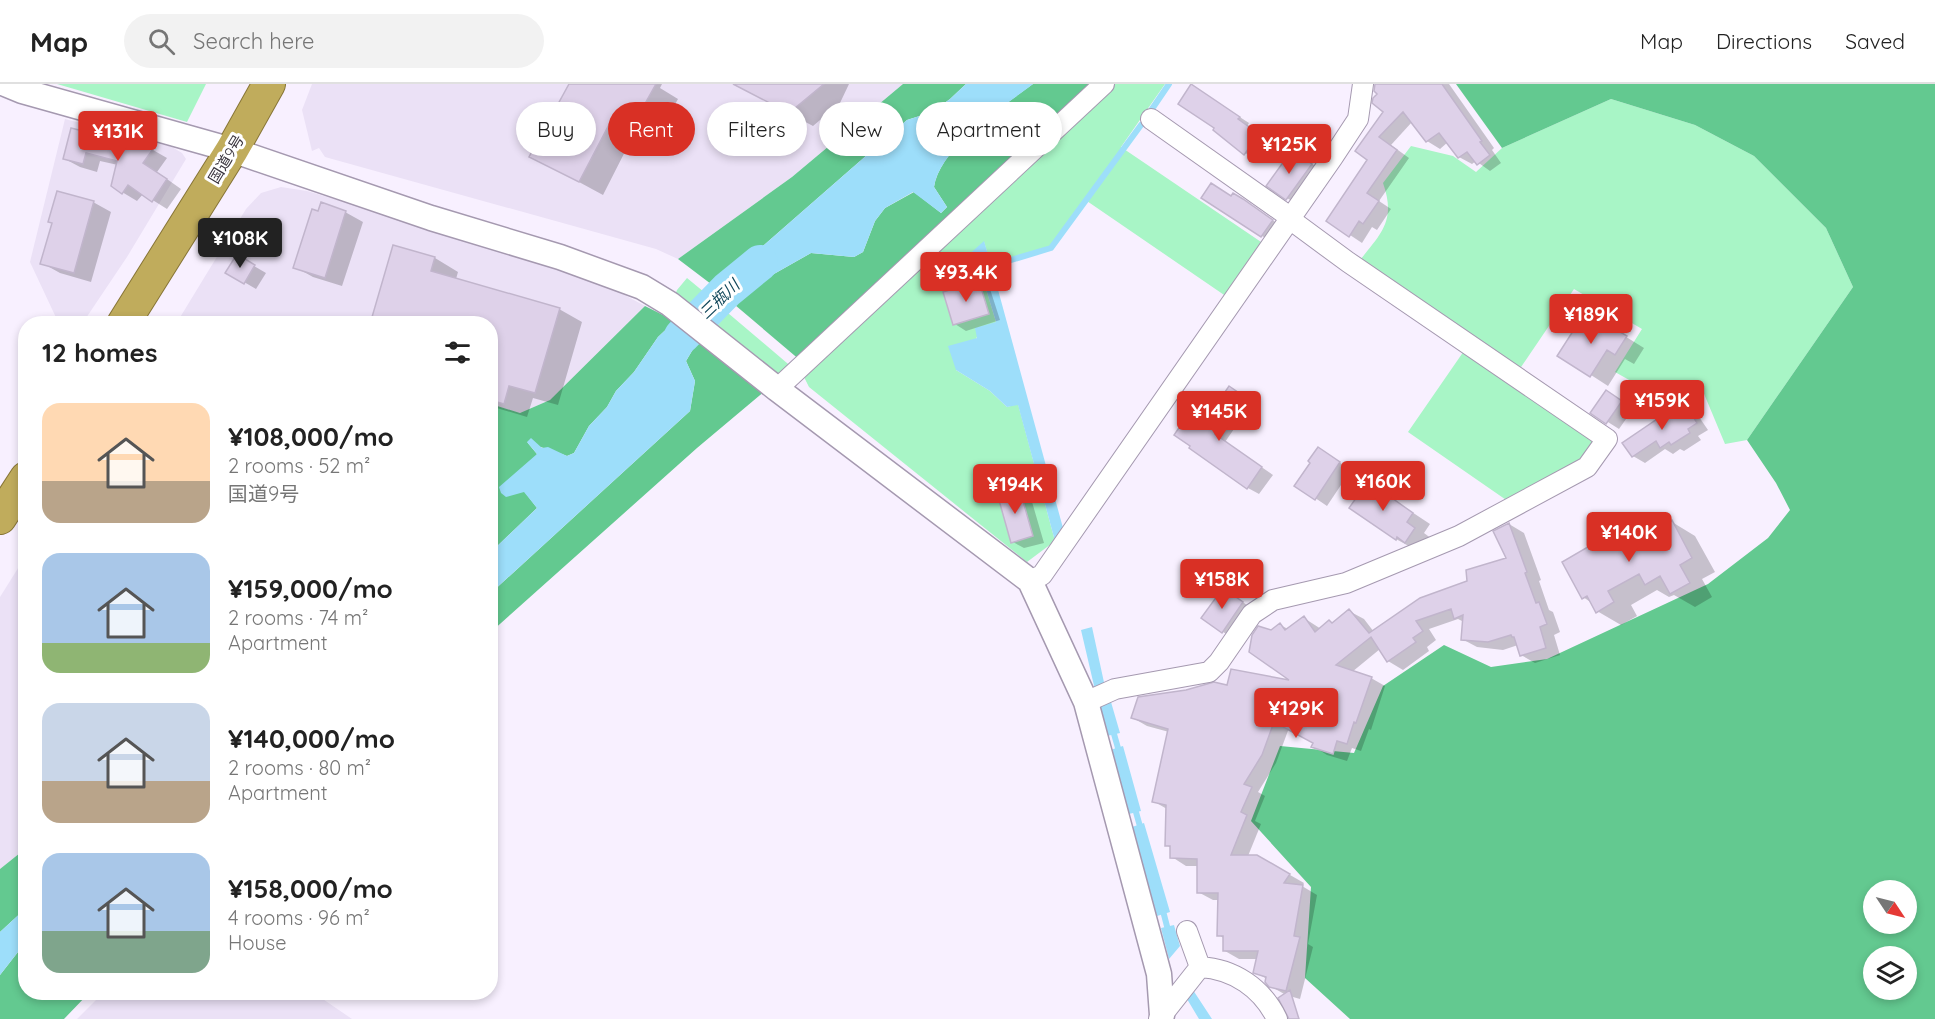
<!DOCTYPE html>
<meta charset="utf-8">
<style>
:root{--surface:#fff;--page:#f2f2f2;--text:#222;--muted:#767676;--line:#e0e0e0;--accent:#d93025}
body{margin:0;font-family:Quicksand,"Noto Sans JP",sans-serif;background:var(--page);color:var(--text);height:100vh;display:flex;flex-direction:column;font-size:22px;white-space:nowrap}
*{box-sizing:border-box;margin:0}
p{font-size:20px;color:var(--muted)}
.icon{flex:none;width:33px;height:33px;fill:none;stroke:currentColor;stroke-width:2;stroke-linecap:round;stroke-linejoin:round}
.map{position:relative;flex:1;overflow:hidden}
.side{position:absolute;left:18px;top:232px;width:480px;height:684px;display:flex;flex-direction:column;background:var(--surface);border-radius:24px;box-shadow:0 3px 9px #0003}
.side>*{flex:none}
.hud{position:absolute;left:516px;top:18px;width:570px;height:54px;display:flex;gap:12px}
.needle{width:39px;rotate:125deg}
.buttons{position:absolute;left:1863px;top:796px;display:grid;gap:12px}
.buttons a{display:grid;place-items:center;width:54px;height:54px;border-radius:50%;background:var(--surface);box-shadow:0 3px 9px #0003;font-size:30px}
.price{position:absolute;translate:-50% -51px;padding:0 14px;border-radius:6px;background:var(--accent);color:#fff;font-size:20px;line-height:39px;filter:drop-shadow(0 2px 3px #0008)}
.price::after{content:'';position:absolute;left:50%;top:36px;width:18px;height:14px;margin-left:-9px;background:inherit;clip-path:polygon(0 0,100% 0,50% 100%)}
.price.active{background:#222;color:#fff}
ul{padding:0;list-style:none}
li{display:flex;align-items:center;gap:18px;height:150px;padding:0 24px}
li span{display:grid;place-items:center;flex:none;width:168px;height:120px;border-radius:18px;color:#555}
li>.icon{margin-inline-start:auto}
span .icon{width:72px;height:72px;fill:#fffc;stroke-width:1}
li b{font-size:26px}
h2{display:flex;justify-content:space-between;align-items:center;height:72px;padding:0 24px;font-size:26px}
.tag{padding:0 21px;border-radius:27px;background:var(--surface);box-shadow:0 3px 9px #0003;font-size:21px;line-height:54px}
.tag.active{background:var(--accent);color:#fff}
header{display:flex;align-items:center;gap:36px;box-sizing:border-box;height:84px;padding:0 30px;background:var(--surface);border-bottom:2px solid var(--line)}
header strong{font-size:28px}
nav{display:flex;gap:33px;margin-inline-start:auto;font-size:21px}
.search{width:420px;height:54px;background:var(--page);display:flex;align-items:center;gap:15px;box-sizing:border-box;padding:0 21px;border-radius:33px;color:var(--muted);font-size:22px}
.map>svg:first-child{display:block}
.commercial{fill:#ebe1f6}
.green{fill:#a8f5c6}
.forest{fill:#63c990;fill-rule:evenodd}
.water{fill:#9ddefa}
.shadow{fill:#0003}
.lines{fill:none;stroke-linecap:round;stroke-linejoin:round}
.stream{stroke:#9ddefa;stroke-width:6}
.river{stroke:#9ddefa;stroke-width:36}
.building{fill:#ded1e9;stroke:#c1b5cc;stroke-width:1.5}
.minor-casing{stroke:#a599b0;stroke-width:22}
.tertiary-casing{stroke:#a599b0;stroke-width:27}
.trunk-casing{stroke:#877537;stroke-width:34}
.minor{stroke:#fff;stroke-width:20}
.tertiary{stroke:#fff;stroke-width:24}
.trunk{stroke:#c0ac5c;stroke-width:32}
.labels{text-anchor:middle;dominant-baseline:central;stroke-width:6;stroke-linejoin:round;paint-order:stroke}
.street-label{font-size:15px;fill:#3a353e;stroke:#fff}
.water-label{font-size:16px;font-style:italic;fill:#11475a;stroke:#fff}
</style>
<header>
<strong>Map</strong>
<div class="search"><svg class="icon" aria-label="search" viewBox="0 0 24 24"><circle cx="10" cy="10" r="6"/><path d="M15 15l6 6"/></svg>Search here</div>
<nav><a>Map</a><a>Directions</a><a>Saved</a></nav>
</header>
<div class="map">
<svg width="1935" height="935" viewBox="0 0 1935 935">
<rect width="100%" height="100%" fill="#f8f0ff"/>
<path class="commercial" d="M312,0H903L792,93L678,175L656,165L325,73L319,64L312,67L302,26Z
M65,35L172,63L182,69L186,75L127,173L82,240H59L30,178Z
M281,103L307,107L528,172L608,202L645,222L550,316L520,329L491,320L490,240H176L246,125L261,109Z
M25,473V765L0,785V513Z
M103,909H314L352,935H77Z"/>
<path class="green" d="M57,0H206L187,38Z
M1112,0H1165L1121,63L1267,162L1230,215L1084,115L1050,162L991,180L984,158L975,186L982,192L996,238L977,253L956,286L990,307L1007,323L1018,320L1055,457L1027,478L809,303L802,289Z
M1611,15L1695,41L1754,72L1826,144L1853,203L1747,356L1725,360L1702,305L1663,315L1615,288L1642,245L1574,205L1517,289L1360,176C1382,149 1396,136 1383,99L1411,62L1453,72L1476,88L1502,64Z
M687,194L704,208L689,222L675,211L677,206Z
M728,229L794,285L782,295L716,243Z
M1466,264L1597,352L1589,375L1512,420L1408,348Z"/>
<path class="forest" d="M903,0H966L950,15L932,28L907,36L764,161L711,200L678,175L792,93Z
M1033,0H1097L801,277L735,221L760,198L811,169L854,173L863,168L875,137L885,124L914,108L941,129L947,123L934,103C940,63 1002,23 1033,0Z
M1456,0H1935V935H1350L1305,894L1311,803L1251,737L1280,662L1354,669L1383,602L1444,561L1491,583L1547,575L1708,500L1768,454L1790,426L1776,399L1747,356L1853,203L1826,144L1754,72L1695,41L1611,15L1502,64ZM1874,807H1906V840H1874ZM1874,873H1906V906H1874Z
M645,222L675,237L658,253L634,288L616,307L607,323L589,342L574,369L567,372C553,366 541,364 527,358L537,370L524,407L537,424L491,468V320L520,329L550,316Z
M699,255L765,307L697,364L491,548V509L690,327L695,297L686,277Z
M25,765V825L0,848V785Z
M25,859L26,909H89L64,935H0V891Z"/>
<path class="water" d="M966,0H1033C1003,23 940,63 934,103L947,123L941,129L913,108L885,124L875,137L863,168L854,173L811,169L760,198L735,221L711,200L764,161L907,36L932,28L950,15Z
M984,157L991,180L1066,455L1055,457L1018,321L1007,323L990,307L956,286L948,262L977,254L975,244L996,238L982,192L977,193L975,186L957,189L956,182Z
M704,208L728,229L716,243L689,222Z
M675,237L699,255L686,277L695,297L690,327L491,509V468L537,424L524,408L506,413L501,409L499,403L537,370L527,358L531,354L542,364L548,363L567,372L574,369L589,342L607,323L616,307L634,288L658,253Z
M1092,543L1105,603L1095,606L1081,546Z
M1111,618L1120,649L1107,652L1099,621Z
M1123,662L1141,727L1129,730L1110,666Z
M1144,739L1170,828L1157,832L1132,743Z
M25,825V859L0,891V848Z
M1174,841L1180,862L1169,875L1161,844Z
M1193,906L1212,935H1199L1187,915Z"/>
<path class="shadow" d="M570,0H662L660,4L678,15L657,53L638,42L603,111L531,72Z
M734,0H849L840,19L813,42Z
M1378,0H1449L1494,64L1492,66L1501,79L1490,87L1476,77L1472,80L1459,73L1448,58L1440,65L1427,57L1412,38L1391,61L1409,74L1379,117L1391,125L1377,146L1372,143L1362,159L1350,151L1369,75L1385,28L1379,10Z
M1201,8L1249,39L1247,42L1272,60L1265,71L1260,69L1255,76L1215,46Z
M72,45L153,66L167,74L157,88L181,105L167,125L143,110L137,117L112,102L118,81L100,77L97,88L80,83L65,75Z
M1304,74L1323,88L1298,121L1287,114Z
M1234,111L1283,143L1273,158L1262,152Z
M93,118L111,128L91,198L60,189L42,179Z
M319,128H345L363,138L342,202L313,193L295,183Z
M237,172L266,189L256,205L227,188Z
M435,174L458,188L456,195L559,225L582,238L558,321L533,314L527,333L490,322V240H372Z
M979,198L990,205L1000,236L966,247L955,240Z
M1610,243L1644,264L1634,280L1625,275L1608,302L1591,291L1578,247Z
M1241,311L1252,319L1225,358L1273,391L1259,410L1248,404L1205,340Z
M1618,314L1633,325L1619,345L1592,328Z
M1686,323L1697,330L1708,346L1698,352L1701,356L1684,367L1680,365L1673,370L1665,365L1645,379L1633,372Z
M1318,364L1351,386L1327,422L1296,401L1312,378Z
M1368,399L1430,440L1424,449L1432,455L1414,465L1396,455Z
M1019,404L1030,411L1044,459L1024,464L1013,458Z
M1672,438L1695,452L1715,488L1702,495L1712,513L1695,523L1674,511L1669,513L1657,506L1631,521L1637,532L1621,541L1597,527L1592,519L1583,513L1610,452L1623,459L1656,440L1662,444Z
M1509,440L1524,449L1541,496L1539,497L1549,526L1553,528L1560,548L1554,551L1560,571L1535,579L1521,571L1518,561L1503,566L1477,563L1462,555L1464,538L1458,535L1429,545L1436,556L1427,563L1429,567L1403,586L1388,577L1380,565L1352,588L1371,594L1385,602L1371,646L1369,645L1361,667L1352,664L1347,677L1327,671L1313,662L1314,659L1289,644L1276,679L1258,708L1265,712L1255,737L1261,740L1248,772H1257L1304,799L1302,802L1317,811L1308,860L1313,863L1300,915L1286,911L1270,902L1267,895L1255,888L1258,875H1239L1225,867V855L1219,851V816H1213L1198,808V782H1186L1172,773V764L1166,761L1167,725L1153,717L1169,648L1147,642L1133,634L1228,603L1296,599L1271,547L1280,541L1288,545L1304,534L1321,545L1333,540L1349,527L1364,535L1374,548L1469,499L1508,475Z
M1234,512L1254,526L1234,554L1223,548Z"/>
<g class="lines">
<path class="stream" d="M1152,25L1169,0
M991,182L1051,164L1141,41
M1112,643L1120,671
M1134,721L1141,746
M1162,823L1169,850"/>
<path class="river" d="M682,252L727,206L760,179"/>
</g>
<path class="building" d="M569,0H656L633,41L615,29L579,98L529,73Z
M733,0H824L789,29Z
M1191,0L1240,33L1238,35L1263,53L1254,67L1249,64L1244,71L1213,46L1214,44L1178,20Z
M1375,0H1442L1482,57L1480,58L1490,71L1477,81L1467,68L1458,74L1439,49L1426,58L1403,28L1379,53L1397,66L1367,109L1379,117L1363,140L1359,137L1349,153L1326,137L1367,76L1355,67L1383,28L1372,19L1373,14L1377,10L1374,7Z
M71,44L153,65L143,79L167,95L152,118L128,101L122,110L111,102L117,77L86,69L83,80L63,75Z
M1292,66L1312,80L1286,116L1266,102Z
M1211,99L1231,112L1233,109L1243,115L1273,136L1261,153L1201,114Z
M57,107L94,117L74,189L40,180L52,139L48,138Z
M321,118L346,127L325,194L293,184L312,125L318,127Z
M393,161L435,173L431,187L560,224L535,309L509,302L504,320L490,316V240H370Z
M237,170L255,181L244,200L225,189Z
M979,197L989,230L953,241L943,208Z
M1592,231L1627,252L1615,271L1607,266L1590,293L1557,272L1575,244L1577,245L1586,232L1590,234Z
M1229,302L1242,311L1215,350L1262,383L1247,405L1189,364L1190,362L1174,351L1189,329L1204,339Z
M1606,306L1622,317L1606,340L1590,329Z
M1686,321L1697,339L1688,345L1690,349L1671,361L1669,358L1660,364L1656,357L1632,373L1622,359L1672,325L1675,328Z
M1318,363L1340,378L1315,416L1294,402L1310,379L1308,377Z
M1368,397L1413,429L1407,438L1415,444L1405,459L1397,453L1396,456L1349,424Z
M1019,403L1033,452L1011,459L997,409Z
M1672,436L1692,474L1680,481L1690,499L1670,510L1660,492L1645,501L1639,490L1608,507L1614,518L1596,529L1587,512L1582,515L1562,478L1610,450L1616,461L1656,439L1659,444Z
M1509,439L1527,488L1525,489L1536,519L1539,518L1547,540L1540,543L1546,564L1520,572L1514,553H1512L1511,551L1488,558L1461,556L1463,531L1454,535L1451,525L1416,537L1423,547L1413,554L1416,558L1387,578L1371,553L1336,581L1372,593L1356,639L1354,638L1347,660L1337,657L1333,670L1311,663L1313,659L1274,638L1262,671L1244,700L1252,703L1241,728L1247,731L1231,771H1257L1290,790L1284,799L1303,801L1294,852L1300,853L1286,907L1269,903L1265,898L1266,893L1253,889L1258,867H1223V852H1217L1218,809H1197V775L1170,774V762H1165L1166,721L1152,718L1168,645L1131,634L1138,613L1186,606L1214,598L1227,601L1231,585L1289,596L1249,568L1252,551L1258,542L1271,546L1280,539L1285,546L1304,532L1315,548L1329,536L1332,539L1349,525L1369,549L1420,514L1467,497L1466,486L1506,474L1493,447Z
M1223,504L1243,518L1222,549L1201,534Z
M1290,906L1299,935H1289L1278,914Z"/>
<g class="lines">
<defs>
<path id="minor" d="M777,305L1104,0
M1030,497L1042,491L1333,73L1358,35L1363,0
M1086,618L1115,605L1209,588L1219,578L1252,530L1273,516L1346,499L1459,452L1587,383L1607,355L1348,178L1291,136L1287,131L1151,35
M1187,847L1200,883
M1200,883C1234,885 1262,904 1277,935
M1159,935L1200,883"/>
<path id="tertiary" d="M5,0L22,7L232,66L431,134L560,173L642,203L670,220L777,305L1030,497L1086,618L1159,890L1162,931"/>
<path id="trunk" d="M123,240L232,66L269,0
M0,434L26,394"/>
</defs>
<use href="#minor" class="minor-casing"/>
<use href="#tertiary" class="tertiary-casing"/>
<use href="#trunk" class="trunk-casing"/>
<use href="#minor" class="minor"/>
<use href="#tertiary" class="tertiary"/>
<use href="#trunk" class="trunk"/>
</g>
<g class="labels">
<g class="street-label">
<text transform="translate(226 75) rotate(-59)">国道9号</text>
</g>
<g class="water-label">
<text transform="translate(719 215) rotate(-44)">三瓶川</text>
</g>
</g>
</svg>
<div class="buttons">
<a><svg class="needle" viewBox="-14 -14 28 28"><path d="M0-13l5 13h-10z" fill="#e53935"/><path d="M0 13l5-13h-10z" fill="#767676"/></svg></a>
<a><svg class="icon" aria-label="layers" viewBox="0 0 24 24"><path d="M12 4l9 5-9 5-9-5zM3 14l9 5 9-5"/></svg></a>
</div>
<b class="price" style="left:118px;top:78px">¥131K</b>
<b class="price" style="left:1289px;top:91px">¥125K</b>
<b class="price active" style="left:240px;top:185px">¥108K</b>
<b class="price" style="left:966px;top:219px">¥93.4K</b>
<b class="price" style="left:1591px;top:261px">¥189K</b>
<b class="price" style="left:1662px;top:347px">¥159K</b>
<b class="price" style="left:1219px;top:358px">¥145K</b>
<b class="price" style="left:1383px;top:428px">¥160K</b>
<b class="price" style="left:1015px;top:431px">¥194K</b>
<b class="price" style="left:1629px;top:479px">¥140K</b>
<b class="price" style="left:1222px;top:526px">¥158K</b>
<b class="price" style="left:1296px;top:655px">¥129K</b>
<div class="hud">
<a class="tag">Buy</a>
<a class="tag active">Rent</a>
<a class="tag">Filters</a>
<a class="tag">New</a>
<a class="tag">Apartment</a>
</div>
<section class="side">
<h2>12 homes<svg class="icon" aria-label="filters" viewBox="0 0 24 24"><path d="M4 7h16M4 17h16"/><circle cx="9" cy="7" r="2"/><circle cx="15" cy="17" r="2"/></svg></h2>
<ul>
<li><span style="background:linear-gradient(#ffd9b3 65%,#b9a48a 0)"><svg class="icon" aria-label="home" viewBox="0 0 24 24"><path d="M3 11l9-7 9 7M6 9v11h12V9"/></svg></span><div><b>¥108,000/mo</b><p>2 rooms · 52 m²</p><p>国道9号</p></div></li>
<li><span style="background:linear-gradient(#a9c7e8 75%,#8fb573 0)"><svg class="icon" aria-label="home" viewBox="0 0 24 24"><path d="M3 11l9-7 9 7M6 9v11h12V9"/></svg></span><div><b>¥159,000/mo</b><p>2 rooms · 74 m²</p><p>Apartment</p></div></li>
<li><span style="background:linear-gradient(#c9d6e8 65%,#b9a48a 0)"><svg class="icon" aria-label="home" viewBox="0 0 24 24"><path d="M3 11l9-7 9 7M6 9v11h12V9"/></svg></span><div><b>¥140,000/mo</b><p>2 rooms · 80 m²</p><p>Apartment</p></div></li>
<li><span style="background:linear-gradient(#a9c7e8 65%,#7fa58c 0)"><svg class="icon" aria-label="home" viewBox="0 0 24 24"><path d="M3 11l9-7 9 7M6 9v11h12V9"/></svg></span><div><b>¥158,000/mo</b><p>4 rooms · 96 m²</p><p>House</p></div></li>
</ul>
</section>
</div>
